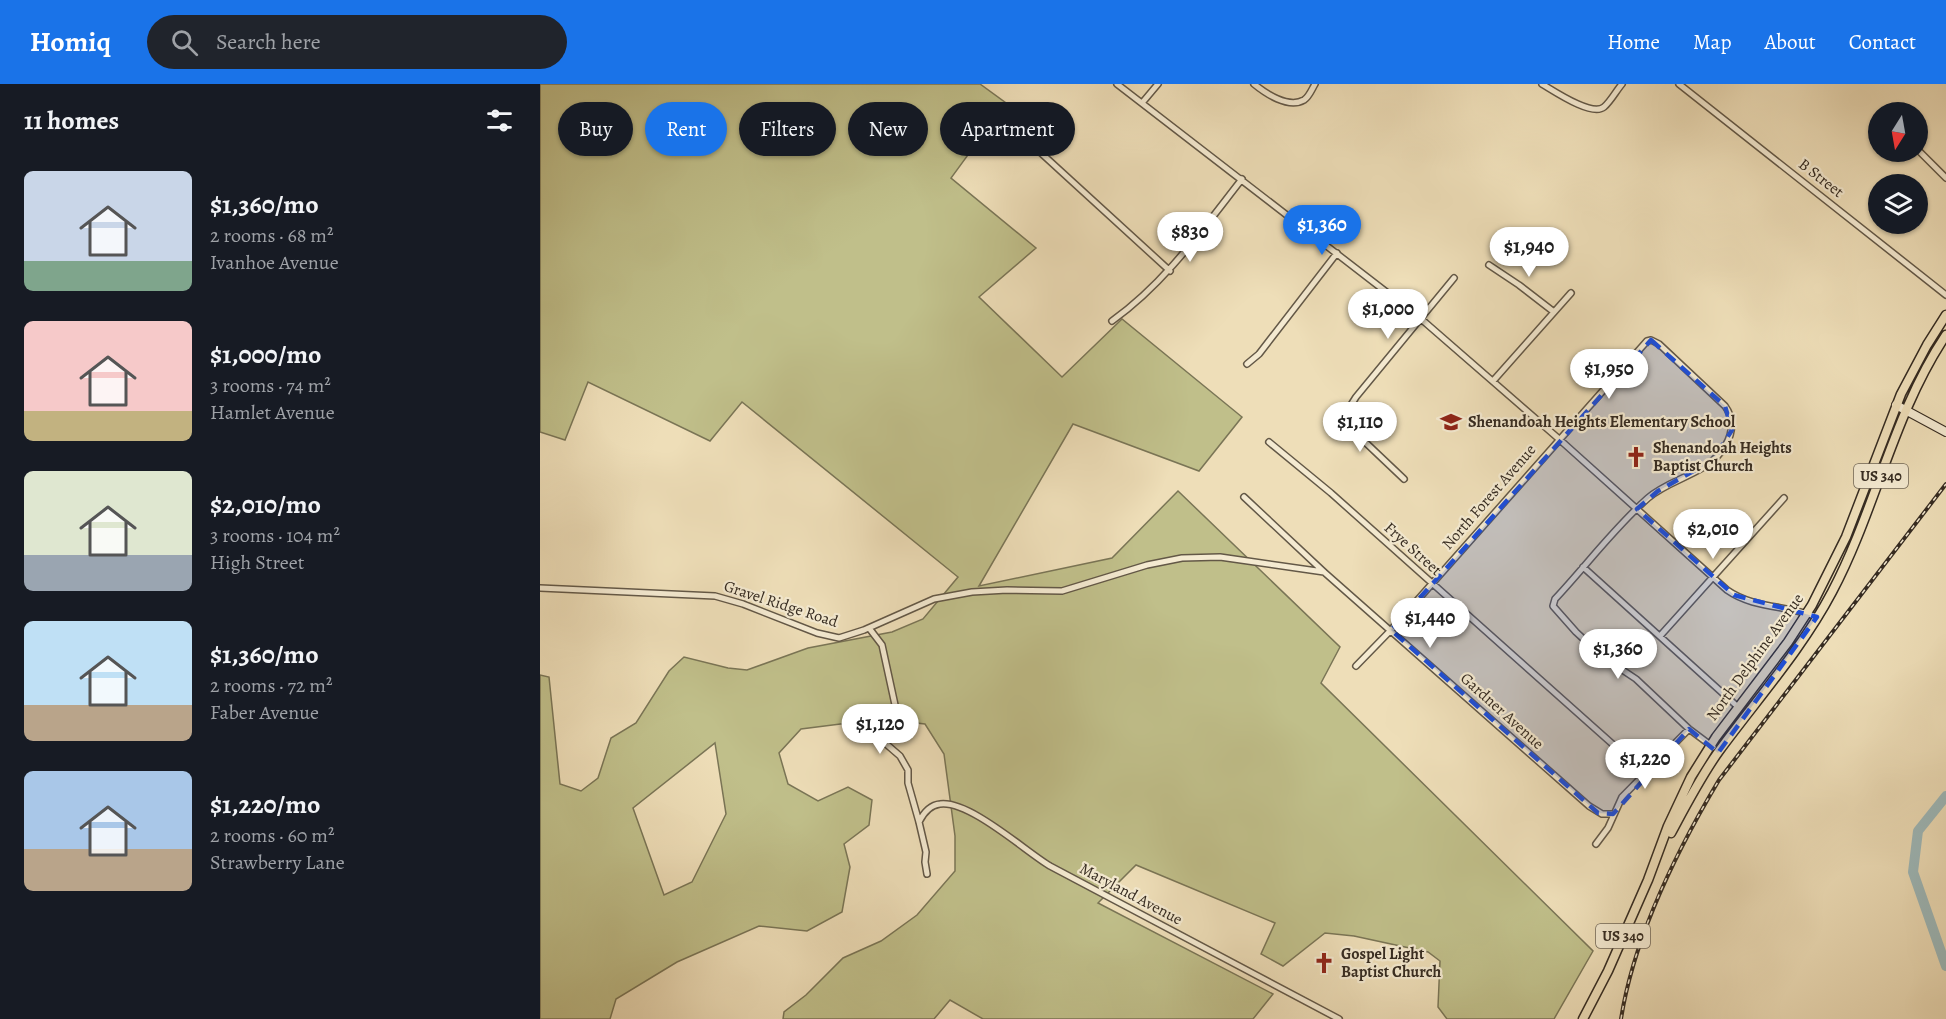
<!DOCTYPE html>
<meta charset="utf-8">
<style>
:root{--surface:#171b24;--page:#20242c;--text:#f1f3f6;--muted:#9ea1a6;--accent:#1a73e8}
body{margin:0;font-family:Alegreya,serif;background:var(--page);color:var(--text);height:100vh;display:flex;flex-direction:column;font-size:22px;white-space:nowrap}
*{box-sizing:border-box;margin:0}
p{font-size:20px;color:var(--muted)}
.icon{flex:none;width:33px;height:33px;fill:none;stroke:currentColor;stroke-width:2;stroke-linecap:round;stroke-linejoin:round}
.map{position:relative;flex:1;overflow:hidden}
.sheet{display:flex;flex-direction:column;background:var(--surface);width:540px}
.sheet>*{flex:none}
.top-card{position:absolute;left:18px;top:18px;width:570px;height:54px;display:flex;gap:12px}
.needle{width:39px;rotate:191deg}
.buttons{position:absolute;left:1328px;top:18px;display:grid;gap:12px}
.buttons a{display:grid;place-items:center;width:60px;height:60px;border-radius:50%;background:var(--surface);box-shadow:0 2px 4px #0004;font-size:30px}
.price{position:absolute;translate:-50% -51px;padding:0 14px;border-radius:21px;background:#fff;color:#222;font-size:20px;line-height:39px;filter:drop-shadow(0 2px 3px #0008)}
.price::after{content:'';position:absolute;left:50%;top:36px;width:18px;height:14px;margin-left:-9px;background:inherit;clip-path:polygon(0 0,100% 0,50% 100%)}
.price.selected{background:var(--accent);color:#fff}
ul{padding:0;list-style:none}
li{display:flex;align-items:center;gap:18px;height:150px;padding:0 24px}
li span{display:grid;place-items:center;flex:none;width:168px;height:120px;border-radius:9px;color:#555}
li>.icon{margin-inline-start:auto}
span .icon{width:72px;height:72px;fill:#fffc;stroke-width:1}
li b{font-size:26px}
h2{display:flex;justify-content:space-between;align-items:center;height:72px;padding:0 24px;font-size:26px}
.chip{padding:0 21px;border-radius:27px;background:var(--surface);box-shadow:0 2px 4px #0004;font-size:21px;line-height:54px}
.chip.selected{background:var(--accent);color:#fff}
header{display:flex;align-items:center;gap:36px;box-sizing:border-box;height:84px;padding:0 30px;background:var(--accent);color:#fff}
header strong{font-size:28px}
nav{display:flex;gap:33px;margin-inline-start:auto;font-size:21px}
.search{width:420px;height:54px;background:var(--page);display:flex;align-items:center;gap:15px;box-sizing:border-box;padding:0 21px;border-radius:33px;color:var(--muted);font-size:22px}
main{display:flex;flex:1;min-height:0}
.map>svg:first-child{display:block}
.green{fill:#c0bf8a;stroke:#7a7556;stroke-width:1.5;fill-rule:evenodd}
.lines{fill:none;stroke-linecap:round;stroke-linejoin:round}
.river{stroke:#9eb9ba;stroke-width:10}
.street-casing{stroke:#635847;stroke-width:8}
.secondary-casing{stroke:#352b21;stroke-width:10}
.primary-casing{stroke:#352b21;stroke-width:11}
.street{stroke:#f4ead1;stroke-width:5}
.secondary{stroke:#f4ead1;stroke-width:8}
.primary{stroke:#eedeb8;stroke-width:8}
.rail-casing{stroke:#352b21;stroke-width:4}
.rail{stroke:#f4ead1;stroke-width:1.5;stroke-dasharray:4.5;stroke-linecap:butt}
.marked{fill:#1d4ed8;fill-opacity:0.2;stroke:#1d4ed8;stroke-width:4.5;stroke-dasharray:12 8;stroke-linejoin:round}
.labels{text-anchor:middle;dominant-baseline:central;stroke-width:4.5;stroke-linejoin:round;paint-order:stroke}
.shield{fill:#f4ead1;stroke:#6e6456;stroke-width:1.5}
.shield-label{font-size:15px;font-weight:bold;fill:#352b21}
.street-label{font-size:16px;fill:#352b21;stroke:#f4ead1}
.poi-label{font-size:16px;font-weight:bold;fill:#352b21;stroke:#f4ead1;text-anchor:start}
</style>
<header>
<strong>Homiq</strong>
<div class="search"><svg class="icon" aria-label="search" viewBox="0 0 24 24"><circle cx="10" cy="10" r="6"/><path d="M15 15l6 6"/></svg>Search here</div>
<nav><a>Home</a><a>Map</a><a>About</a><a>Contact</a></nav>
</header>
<main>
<section class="sheet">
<h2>11 homes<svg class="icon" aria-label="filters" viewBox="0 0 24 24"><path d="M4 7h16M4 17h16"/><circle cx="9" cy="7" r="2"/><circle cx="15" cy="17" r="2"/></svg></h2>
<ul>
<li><span style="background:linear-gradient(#c9d6e8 75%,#7fa58c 0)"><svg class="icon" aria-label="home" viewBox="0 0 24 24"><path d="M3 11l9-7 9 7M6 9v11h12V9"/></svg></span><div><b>$1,360/mo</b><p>2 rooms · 68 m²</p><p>Ivanhoe Avenue</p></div></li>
<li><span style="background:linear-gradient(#f6c9c9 75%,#c2b280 0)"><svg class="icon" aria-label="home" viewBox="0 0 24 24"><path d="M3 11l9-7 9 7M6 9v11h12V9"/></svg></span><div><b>$1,000/mo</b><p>3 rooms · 74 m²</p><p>Hamlet Avenue</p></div></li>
<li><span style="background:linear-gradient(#dfe7d0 70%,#9aa5b1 0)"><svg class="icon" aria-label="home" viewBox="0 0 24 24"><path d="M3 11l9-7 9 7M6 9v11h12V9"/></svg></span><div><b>$2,010/mo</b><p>3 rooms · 104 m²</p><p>High Street</p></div></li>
<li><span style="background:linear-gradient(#bfe0f5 70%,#b9a48a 0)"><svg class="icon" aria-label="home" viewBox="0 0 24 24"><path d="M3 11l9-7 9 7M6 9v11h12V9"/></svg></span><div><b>$1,360/mo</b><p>2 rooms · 72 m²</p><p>Faber Avenue</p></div></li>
<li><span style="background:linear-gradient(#a9c7e8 65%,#b9a48a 0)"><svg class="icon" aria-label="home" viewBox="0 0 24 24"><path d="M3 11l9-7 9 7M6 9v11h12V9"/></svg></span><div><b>$1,220/mo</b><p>2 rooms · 60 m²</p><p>Strawberry Lane</p></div></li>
</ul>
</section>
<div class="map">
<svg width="1406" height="935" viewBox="0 0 1406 935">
<rect width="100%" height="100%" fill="#eedeb8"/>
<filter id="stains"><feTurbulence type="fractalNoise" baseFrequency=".00333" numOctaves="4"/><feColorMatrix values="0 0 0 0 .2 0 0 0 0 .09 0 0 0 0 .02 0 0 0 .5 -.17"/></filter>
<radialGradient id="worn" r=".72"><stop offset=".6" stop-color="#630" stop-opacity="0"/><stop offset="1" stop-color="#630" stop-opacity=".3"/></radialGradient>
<path class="green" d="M0,0H440L466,19L411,94L496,164L439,213L522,293L582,235L702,333L659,387L533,340L439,502L572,474L638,407L800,563L781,599L1053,867L1014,935H907L898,923L900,877L888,868L814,852L785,849L743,882L721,870L735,839L596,781L558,819L733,910L713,935H443L410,916L394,935H243L244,928L266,911L303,874L341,857L377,831L415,787V752L404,670L385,640L340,635L261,645L239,669L248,700L278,717L308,703L332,716L329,741L304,760L310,783L302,828L267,847L219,842L137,878L76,915L70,935H0V591L9,593L20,700L41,707L58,694L71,654L96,639L129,587L144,573L188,584L207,586L268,564L352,548L383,535L418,493L202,318L170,357L48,298L25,356L0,348ZM175,659L186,730L152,798L124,811L93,724Z"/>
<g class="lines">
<path class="river" d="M1406,712L1378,747L1373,788L1406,882"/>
<defs>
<path id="street" d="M577,0L880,234L1019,355L1187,506C1214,525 1248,521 1277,533
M714,0C725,9 748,25 764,16C769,13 772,5 775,0
M1002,0C1014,7 1052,33 1064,23C1071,17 1076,7 1082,0
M1139,0L1406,211
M602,19L618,0
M471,49L501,69L630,187
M1377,65L1406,94
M949,181L979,201L1014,228
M572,237C625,199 662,146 702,95
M707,280L719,270L797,169
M953,297L1031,209
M729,358L791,409L1105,689
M864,395L806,340L804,332L816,313L914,194
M704,413L784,488L1049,722L1062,730H1073
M1043,483L1198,623
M0,504L175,512L203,520L277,549L299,554L324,546L394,515L432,508L467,506L522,507L607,481L642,474L680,473L784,488
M329,544L342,561L357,630L345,659L360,672L368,686V699L379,738L386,768L385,778L387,790
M1120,552L1244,414
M816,582L851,546L1107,257L1111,256L1119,260L1185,322C1196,337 1192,354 1181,368C1163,391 1130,395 1108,414C1074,444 1046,482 1015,515L1013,522L1036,548L1063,573L1096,595L1149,645L1173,663
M379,738C383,730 390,721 400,720C429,716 485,767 510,782L799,935
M1056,760L1068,744L1082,713L1149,645"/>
<path id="secondary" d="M1356,321L1406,348"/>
<path id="primary" d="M1131,749C1146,721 1161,692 1179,667C1218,614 1262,565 1292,508C1336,425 1353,330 1406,251
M1043,935L1068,887L1108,796L1128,742L1151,693L1176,653L1248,558L1272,521L1306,453L1361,310L1387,261L1406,231"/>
</defs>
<use href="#street" class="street-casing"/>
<use href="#secondary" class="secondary-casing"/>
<use href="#primary" class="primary-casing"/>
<use href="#street" class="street"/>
<use href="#secondary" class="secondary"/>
<use href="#primary" class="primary"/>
<defs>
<path id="rail" d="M1081,935C1094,852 1136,768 1179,696L1406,400"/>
</defs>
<use href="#rail" class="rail-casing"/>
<use href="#rail" class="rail"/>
</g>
<path class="marked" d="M1111,256L1185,322L1192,346L1173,376L1118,407L1097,425L1194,511L1277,533L1178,669L1149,645L1073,730L1058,729L851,546Z"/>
<defs>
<symbol id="school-bare" viewBox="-9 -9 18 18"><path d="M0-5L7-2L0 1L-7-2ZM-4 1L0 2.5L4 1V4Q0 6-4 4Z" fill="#8f2418" stroke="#f4ead1" stroke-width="2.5" paint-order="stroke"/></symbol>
<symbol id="church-bare" viewBox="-9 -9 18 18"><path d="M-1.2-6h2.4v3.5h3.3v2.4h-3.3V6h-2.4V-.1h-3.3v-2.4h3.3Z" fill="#8f2418" stroke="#f4ead1" stroke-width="2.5" paint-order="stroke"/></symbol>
</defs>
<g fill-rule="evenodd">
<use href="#school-bare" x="896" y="323" width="30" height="30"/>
<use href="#church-bare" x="1081" y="358" width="30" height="30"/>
<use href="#church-bare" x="769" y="864" width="30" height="30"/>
</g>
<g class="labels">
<g class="shield">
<rect x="1314" y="380" width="54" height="24" rx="4.5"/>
<rect x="1056" y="840" width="54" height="24" rx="4.5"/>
</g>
<g class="shield-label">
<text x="1341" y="392">US 340</text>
<text x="1083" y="852">US 340</text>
</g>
<g class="street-label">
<text transform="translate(1281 94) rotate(38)">B Street</text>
<text transform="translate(949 413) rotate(-49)">North Forest Avenue</text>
<text transform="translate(873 465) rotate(42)">Frye Street</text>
<text transform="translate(241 520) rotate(18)">Gravel Ridge Road</text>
<text transform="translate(1215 573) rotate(-54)">North Delphine Avenue</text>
<text transform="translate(962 627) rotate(42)">Gardner Avenue</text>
<text transform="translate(591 810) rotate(28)">Maryland Avenue</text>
</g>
<g class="poi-label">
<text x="928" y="338">Shenandoah Heights Elementary School</text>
<text x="1113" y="364">Shenandoah Heights<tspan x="1113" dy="18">Baptist Church</tspan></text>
<text x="801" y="870">Gospel Light<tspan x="801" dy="18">Baptist Church</tspan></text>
</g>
</g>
<rect width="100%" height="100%" filter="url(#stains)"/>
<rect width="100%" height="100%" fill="url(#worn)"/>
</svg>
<div class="buttons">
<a><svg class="needle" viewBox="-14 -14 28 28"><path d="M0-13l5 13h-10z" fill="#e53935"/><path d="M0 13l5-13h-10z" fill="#9ea1a6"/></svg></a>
<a><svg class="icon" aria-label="layers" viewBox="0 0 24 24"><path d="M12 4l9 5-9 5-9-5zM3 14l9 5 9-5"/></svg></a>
</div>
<b class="price selected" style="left:782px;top:172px">$1,360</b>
<b class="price" style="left:650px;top:179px">$830</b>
<b class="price" style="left:989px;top:194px">$1,940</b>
<b class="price" style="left:848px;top:256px">$1,000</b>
<b class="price" style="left:1069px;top:316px">$1,950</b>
<b class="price" style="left:820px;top:369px">$1,110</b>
<b class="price" style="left:1173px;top:476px">$2,010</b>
<b class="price" style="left:890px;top:565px">$1,440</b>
<b class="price" style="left:1078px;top:596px">$1,360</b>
<b class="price" style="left:340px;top:671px">$1,120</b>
<b class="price" style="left:1105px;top:706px">$1,220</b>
<div class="top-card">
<a class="chip">Buy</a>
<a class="chip selected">Rent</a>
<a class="chip">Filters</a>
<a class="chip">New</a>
<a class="chip">Apartment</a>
</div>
</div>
</main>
